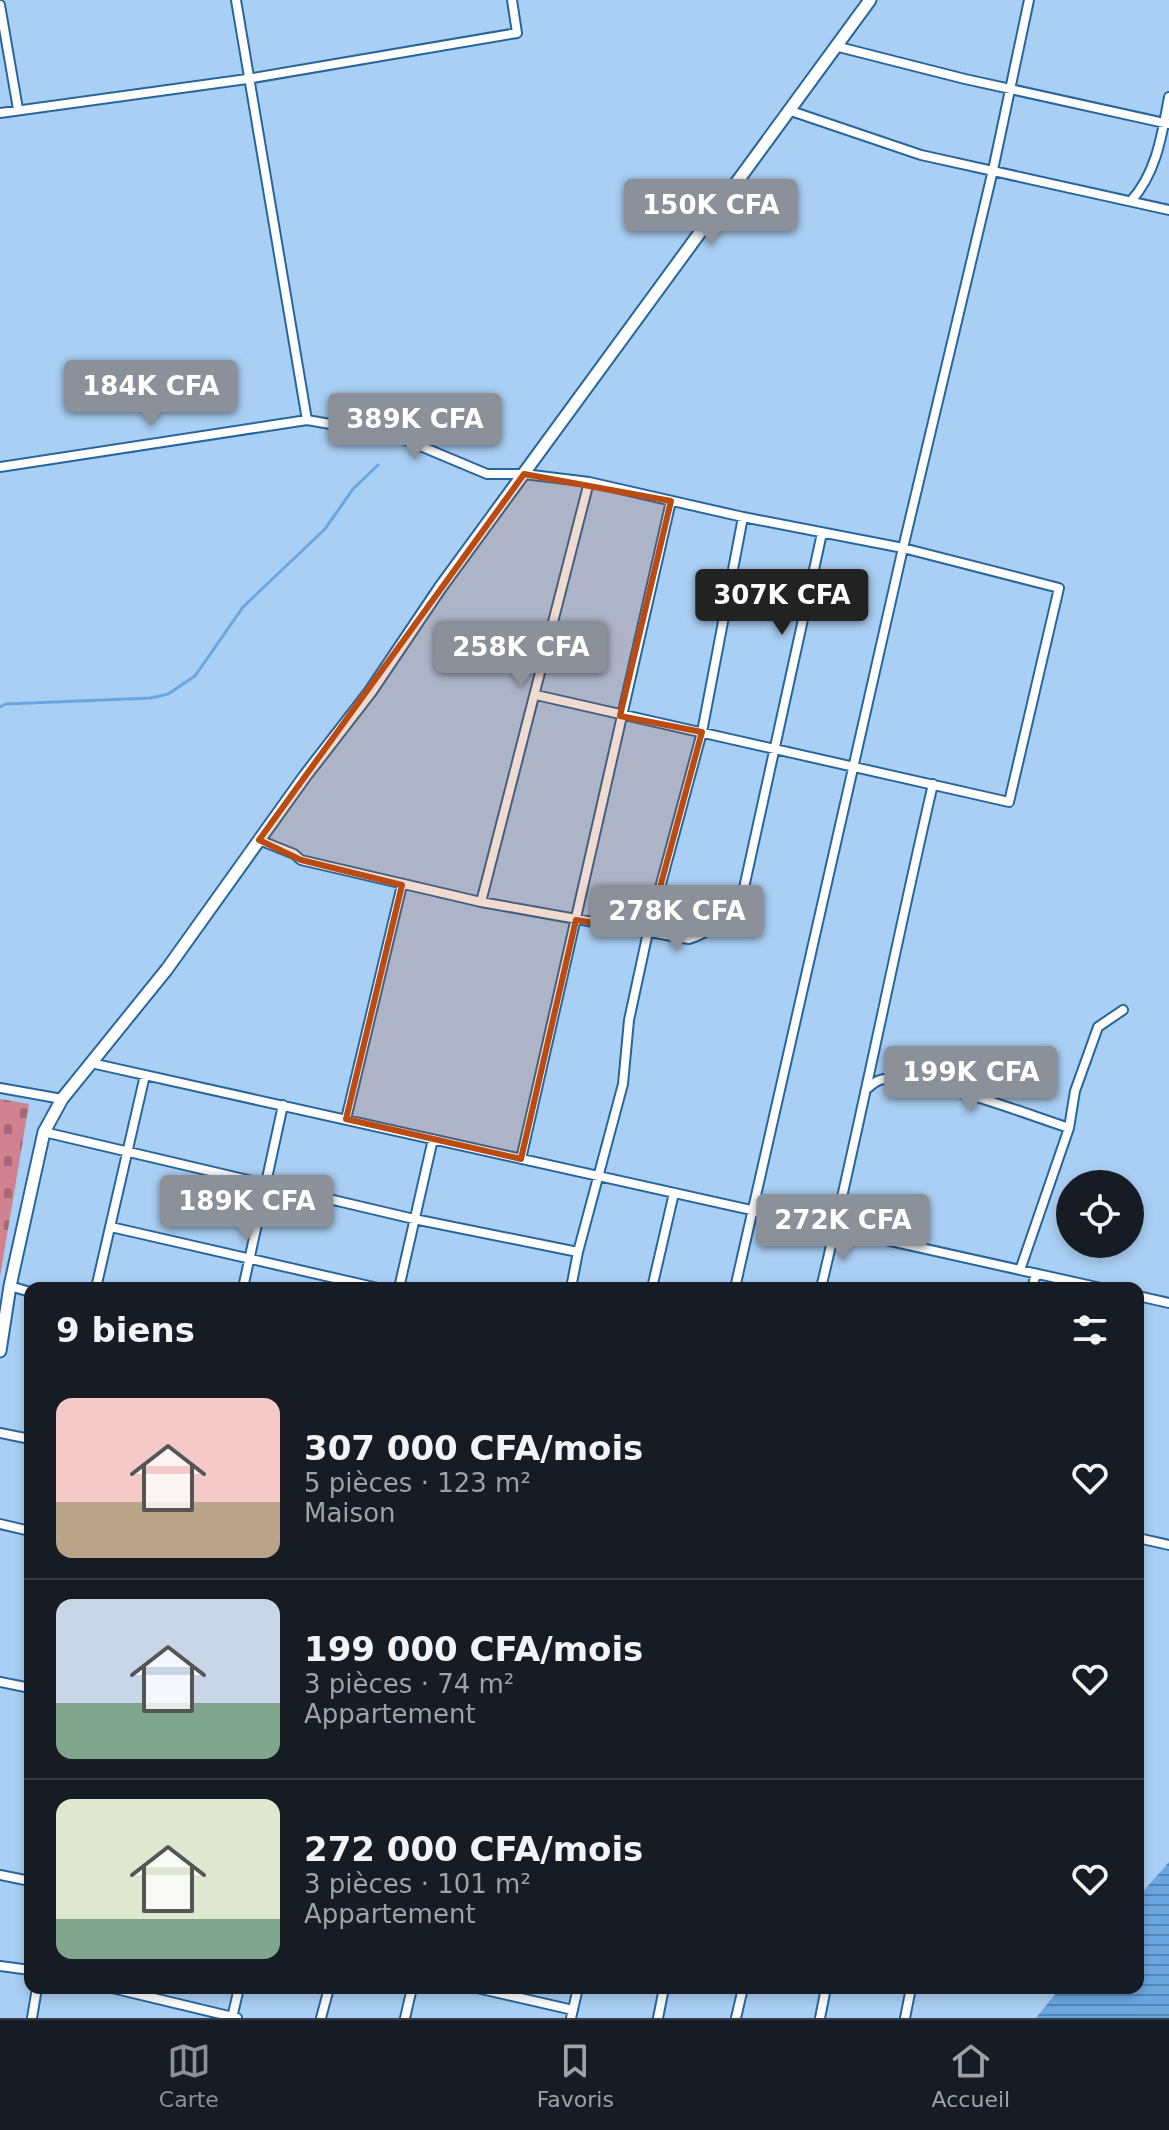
<!DOCTYPE html>
<html lang="fr">
<meta charset="utf-8">
<style>
:root{--surface:#171b24;--page:#20242c;--text:#f1f3f6;--muted:#9ea1a6;--line:#363941;--accent:#8c9099}
body{margin:0;font-family:"DejaVu Sans",sans-serif;background:var(--page);color:var(--text);height:100vh;display:flex;flex-direction:column;font-size:30px;white-space:nowrap}
*{box-sizing:border-box;margin:0}
p{font-size:26px;color:var(--muted)}
.icon{flex:none;width:44px;height:44px;fill:none;stroke:currentColor;stroke-width:2;stroke-linecap:round;stroke-linejoin:round}
.map{position:relative;flex:1;overflow:hidden}
.drawer{position:absolute;left:24px;top:1282px;width:1120px;height:712px;display:flex;flex-direction:column;background:var(--surface);border-radius:16px;box-shadow:0 4px 12px #0003}
.drawer>*{flex:none}
.controls{position:absolute;left:1056px;top:1170px;display:grid;gap:16px}
.controls a{display:grid;place-items:center;width:88px;height:88px;border-radius:50%;background:var(--surface);box-shadow:0 4px 12px #0003;font-size:40px}
.price{position:absolute;translate:-50% -68px;padding:0 18px;border-radius:8px;background:var(--accent);color:#fff;font-size:26px;line-height:52px;filter:drop-shadow(0 2px 4px #0008)}
.price::after{content:'';position:absolute;left:50%;top:48px;width:24px;height:18px;margin-left:-12px;background:inherit;clip-path:polygon(0 0,100% 0,50% 100%)}
.price.selected{background:#222;color:#fff}
ul{padding:0;list-style:none}
li{display:flex;align-items:center;gap:24px;height:200px;padding:0 32px}
li+li{border-top:2px solid var(--line)}
li span{display:grid;place-items:center;flex:none;width:224px;height:160px;border-radius:16px;color:#555}
li>.icon{margin-inline-start:auto}
span .icon{width:96px;height:96px;fill:#fffc;stroke-width:1}
li b{font-size:34px}
h2{display:flex;justify-content:space-between;align-items:center;height:96px;padding:0 32px;font-size:34px}
.menu{display:flex;justify-content:space-around;align-items:center;height:112px;border-top:2px solid var(--line);background:var(--surface);font-size:22px;color:var(--muted)}
.menu a{display:grid;justify-items:center;gap:4px}
.menu .selected{color:var(--accent)}
.map>svg:first-child{display:block}
.cemetery{fill:url(#cemetery-stones)}
.water{fill:url(#water-rules)}
.lines{fill:none;stroke-linecap:round;stroke-linejoin:round}
.stream{stroke:#6aa7e1;stroke-width:3}
.street-casing{stroke:#27669d;stroke-width:12}
.secondary-casing{stroke:#27669d;stroke-width:15}
.street{stroke:#fff;stroke-width:8}
.secondary{stroke:#fff;stroke-width:11}
.marked{fill:#ba4b12;fill-opacity:0.2;stroke:#ba4b12;stroke-width:6;stroke-linejoin:round}
</style>
<div class="map">
<svg width="1169" height="2018" viewBox="0 0 1169 2018">
<defs>
<pattern id="cemetery-stones" width="16" height="16" patternUnits="userSpaceOnUse" patternTransform="scale(2)"><rect width="16" height="16" fill="#d18290"/><path d="M2 7V4a2 2 0 0 1 4 0v3zM10 15v-3a2 2 0 0 1 4 0v3z" fill="#a76976"/></pattern>
<pattern id="water-rules" width="6" height="5" patternUnits="userSpaceOnUse" patternTransform="scale(2)"><rect width="6" height="5" fill="#6aa7e1"/><path d="M0 2.5h6" fill="none" stroke="#5587b6"/></pattern>
</defs>
<rect width="100%" height="100%" fill="#aacff4"/>
<path class="cemetery" d="M0,1099L29,1104L0,1277Z"/>
<path class="water" d="M1169,1862V2018H1036L1060,1988H1138V1897Z"/>
<g class="lines">
<path class="stream" d="M0,707L6,704L151,698L168,694L195,676L243,607L325,529L353,489L378,465"/>
<defs>
<path id="street" d="M236,0L307,420
M0,5L18,109
M835,46L965,79L1169,124
M788,110L921,155L1169,210
M0,113L247,79L517,33L512,0
M1131,201C1157,172 1162,134 1169,97
M0,467L307,420L394,435L487,474H524L589,482L743,517L903,548L1059,588L1009,802L536,695
M259,840L294,854L301,860L481,902L689,939C712,932 727,915 742,897L822,533
M481,902L589,482
M91,1063L1101,1288
M0,1088L62,1099
M868,1088C873,1083 877,1080 884,1079C920,1073 1029,1115 1069,1128
M346,1119L402,885
M44,1132L414,1219L578,1252
M521,1159L671,501
M111,1227L378,1288
M1020,1270L1069,1128L1075,1091L1098,1027L1123,1010
M10,1286L30,1292
M96,1288L145,1075
M243,1288L283,1105
M399,1288L433,1139
M571,1288L578,1252L623,1084L629,1020L648,932L702,732L743,517
M652,1288L674,1193
M735,1288L903,548L993,170L1029,0
M821,1288C861,1121 894,952 933,784
M1032,1288L1036,1274
M1138,1296L1169,1303
M0,1433L30,1439
M0,1524L30,1531
M1138,1538L1169,1545
M0,1682L30,1688
M0,1875L30,1881
M0,1966L30,1970
M112,1988L237,2018
M477,1988L573,2010
M32,2018L37,1988
M232,2018L239,1988
M321,2018L329,1988
M405,2018L412,1988
M571,2018L578,1988
M658,2018L664,1988
M736,2018L743,1988
M820,2018L826,1988
M905,2018L911,1988"/>
<path id="secondary" d="M0,1351L10,1286L44,1132L62,1099L167,969L305,776L370,692L440,588L870,0"/>
</defs>
<use href="#street" class="street-casing"/>
<use href="#secondary" class="secondary-casing"/>
<use href="#street" class="street"/>
<use href="#secondary" class="secondary"/>
</g>
<path class="marked" d="M524,474L671,501L620,716L702,732L648,932L576,920L521,1159L346,1119L402,885L301,860L259,840Z"/>
</svg>
<div class="controls">
<a><svg class="icon" aria-label="locate" viewBox="0 0 24 24"><circle cx="12" cy="12" r="6"/><path d="M12 2v4M12 18v4M2 12h4M18 12h4"/></svg></a>
</div>
<b class="price" style="left:711px;top:247px">150K CFA</b>
<b class="price" style="left:151px;top:428px">184K CFA</b>
<b class="price" style="left:415px;top:461px">389K CFA</b>
<b class="price selected" style="left:782px;top:637px">307K CFA</b>
<b class="price" style="left:521px;top:689px">258K CFA</b>
<b class="price" style="left:677px;top:953px">278K CFA</b>
<b class="price" style="left:971px;top:1114px">199K CFA</b>
<b class="price" style="left:247px;top:1243px">189K CFA</b>
<b class="price" style="left:843px;top:1262px">272K CFA</b>
<section class="drawer">
<h2>9 biens<svg class="icon" aria-label="filters" viewBox="0 0 24 24"><path d="M4 7h16M4 17h16"/><circle cx="9" cy="7" r="2"/><circle cx="15" cy="17" r="2"/></svg></h2>
<ul>
<li><span style="background:linear-gradient(#f6c9c9 65%,#b9a48a 0)"><svg class="icon" aria-label="home" viewBox="0 0 24 24"><path d="M3 11l9-7 9 7M6 9v11h12V9"/></svg></span><div><b>307 000 CFA/mois</b><p>5 pièces · 123 m²</p><p>Maison</p></div><svg class="icon" aria-label="heart" viewBox="0 0 24 24"><path d="M12 20l-8-8c-3-5 5-10 8-4 3-6 11-1 8 4z"/></svg></li>
<li><span style="background:linear-gradient(#c9d6e8 65%,#7fa58c 0)"><svg class="icon" aria-label="home" viewBox="0 0 24 24"><path d="M3 11l9-7 9 7M6 9v11h12V9"/></svg></span><div><b>199 000 CFA/mois</b><p>3 pièces · 74 m²</p><p>Appartement</p></div><svg class="icon" aria-label="heart" viewBox="0 0 24 24"><path d="M12 20l-8-8c-3-5 5-10 8-4 3-6 11-1 8 4z"/></svg></li>
<li><span style="background:linear-gradient(#dfe7d0 75%,#7fa58c 0)"><svg class="icon" aria-label="home" viewBox="0 0 24 24"><path d="M3 11l9-7 9 7M6 9v11h12V9"/></svg></span><div><b>272 000 CFA/mois</b><p>3 pièces · 101 m²</p><p>Appartement</p></div><svg class="icon" aria-label="heart" viewBox="0 0 24 24"><path d="M12 20l-8-8c-3-5 5-10 8-4 3-6 11-1 8 4z"/></svg></li>
</ul>
</section>
</div>
<nav class="menu">
<a class="selected"><svg class="icon" aria-label="map" viewBox="0 0 24 24"><path d="M3 6l6-2 6 2 6-2v14l-6 2-6-2-6 2zM9 4v14M15 6v14"/></svg>Carte</a>
<a><svg class="icon" aria-label="saved" viewBox="0 0 24 24"><path d="M7 4h10v16l-5-4-5 4z"/></svg>Favoris</a>
<a><svg class="icon" aria-label="home" viewBox="0 0 24 24"><path d="M3 11l9-7 9 7M6 9v11h12V9"/></svg>Accueil</a>
</nav>
